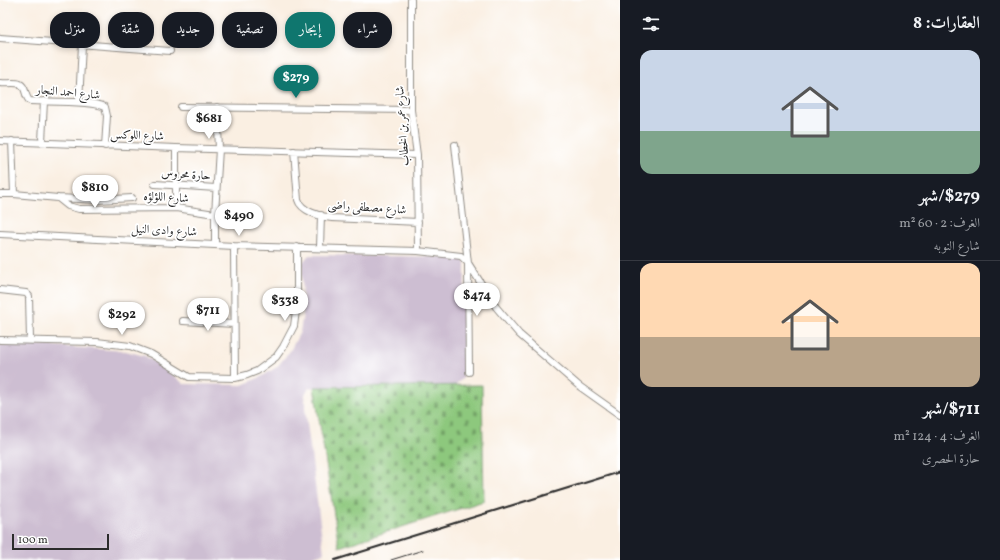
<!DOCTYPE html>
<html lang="ar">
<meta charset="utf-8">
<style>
:root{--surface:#171b24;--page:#20242c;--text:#f1f3f6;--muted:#9ea1a6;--line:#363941;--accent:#0f766e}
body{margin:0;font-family:Vollkorn,Amiri,serif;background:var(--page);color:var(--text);direction:rtl;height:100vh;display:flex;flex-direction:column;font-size:15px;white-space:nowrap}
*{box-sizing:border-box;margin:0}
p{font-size:13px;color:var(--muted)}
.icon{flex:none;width:22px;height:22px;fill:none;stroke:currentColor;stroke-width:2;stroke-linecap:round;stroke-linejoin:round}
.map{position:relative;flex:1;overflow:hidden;direction:ltr}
.sheet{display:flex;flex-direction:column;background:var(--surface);width:380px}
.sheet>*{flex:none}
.banner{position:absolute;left:12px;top:12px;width:380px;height:36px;direction:rtl;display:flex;gap:8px}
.scale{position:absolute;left:12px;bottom:10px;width:97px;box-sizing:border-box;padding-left:4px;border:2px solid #2b2b2b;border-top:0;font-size:11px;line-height:14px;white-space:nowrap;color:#2b2b2b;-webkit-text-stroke:3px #fff;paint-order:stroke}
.price{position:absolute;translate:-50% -34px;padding:0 9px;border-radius:14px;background:#fff;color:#222;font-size:13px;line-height:26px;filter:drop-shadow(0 1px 2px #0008)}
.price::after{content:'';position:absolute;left:50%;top:24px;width:12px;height:9px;margin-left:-6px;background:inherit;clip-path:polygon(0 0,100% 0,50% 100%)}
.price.selected{background:var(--accent);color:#fff}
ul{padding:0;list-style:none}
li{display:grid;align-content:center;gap:8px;height:212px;padding:0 20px}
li+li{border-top:1px solid var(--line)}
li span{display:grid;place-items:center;height:124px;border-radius:12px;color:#555}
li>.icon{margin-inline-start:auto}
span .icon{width:72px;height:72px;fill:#fffc;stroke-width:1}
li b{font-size:17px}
h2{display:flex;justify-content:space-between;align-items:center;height:48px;padding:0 20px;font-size:17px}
.tag{padding:0 14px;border-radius:16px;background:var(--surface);box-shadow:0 2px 6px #0003;font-size:14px;line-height:36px}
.tag.selected{background:var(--accent);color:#fff}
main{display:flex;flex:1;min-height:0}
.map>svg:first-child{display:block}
.railway{fill:#cdbed2}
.cemetery{fill:url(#cemetery-stones);stroke:#5c7a54}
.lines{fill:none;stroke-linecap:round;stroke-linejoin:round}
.minor-casing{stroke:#928d86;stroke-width:8}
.minor{stroke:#fff;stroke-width:6}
.tram{stroke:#2b2b2b;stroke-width:1}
.rail{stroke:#2b2b2b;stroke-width:2}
.labels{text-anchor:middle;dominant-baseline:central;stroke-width:3.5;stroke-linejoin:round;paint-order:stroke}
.street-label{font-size:12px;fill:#2b2b2b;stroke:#fff}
</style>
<main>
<section class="sheet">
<h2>العقارات: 8<svg class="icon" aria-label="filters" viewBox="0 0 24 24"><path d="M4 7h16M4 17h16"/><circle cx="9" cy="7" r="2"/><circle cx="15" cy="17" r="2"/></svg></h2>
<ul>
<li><span style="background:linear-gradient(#c9d6e8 65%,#7fa58c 0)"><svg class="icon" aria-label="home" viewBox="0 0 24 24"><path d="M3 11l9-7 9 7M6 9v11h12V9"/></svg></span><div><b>$279/شهر</b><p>الغرف: 2 · 60 m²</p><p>شارع النوبه</p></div></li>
<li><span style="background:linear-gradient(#ffd9b3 60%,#b9a48a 0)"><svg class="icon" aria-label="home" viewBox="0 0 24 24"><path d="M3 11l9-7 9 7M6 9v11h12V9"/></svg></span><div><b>$711/شهر</b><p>الغرف: 4 · 124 m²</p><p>حارة الحصرى</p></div></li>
</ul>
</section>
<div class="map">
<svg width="620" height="560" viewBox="0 0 620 560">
<defs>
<pattern id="cemetery-stones" width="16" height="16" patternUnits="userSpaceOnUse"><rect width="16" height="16" fill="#8dc87d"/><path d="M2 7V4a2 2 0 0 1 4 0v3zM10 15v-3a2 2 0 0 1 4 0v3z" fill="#73a367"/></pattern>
</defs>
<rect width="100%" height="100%" fill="#fff"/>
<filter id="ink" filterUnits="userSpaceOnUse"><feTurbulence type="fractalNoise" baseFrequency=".025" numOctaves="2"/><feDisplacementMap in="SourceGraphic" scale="8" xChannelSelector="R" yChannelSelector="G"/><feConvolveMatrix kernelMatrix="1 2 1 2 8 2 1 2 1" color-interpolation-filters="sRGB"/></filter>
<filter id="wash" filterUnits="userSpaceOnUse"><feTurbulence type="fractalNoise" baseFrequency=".012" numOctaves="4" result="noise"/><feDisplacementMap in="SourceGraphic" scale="16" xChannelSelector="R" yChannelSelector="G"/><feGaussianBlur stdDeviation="0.9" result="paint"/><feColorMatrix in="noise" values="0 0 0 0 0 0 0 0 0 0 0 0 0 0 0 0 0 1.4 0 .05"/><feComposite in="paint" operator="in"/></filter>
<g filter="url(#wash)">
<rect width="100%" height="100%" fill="#faefe2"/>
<path class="railway" d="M309,255L461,257L465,263L463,378L454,386L314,387L309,388L305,394V408L324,553L301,560H0V345L26,344L126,351L145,356L162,366L184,384L242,385L261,377L277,367L290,351L300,332L303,314L302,263Z"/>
<path class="cemetery" d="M482,385L484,501L339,547L314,387Z"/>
</g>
<g filter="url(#ink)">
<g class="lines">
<defs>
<path id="minor" d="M411,0V110L417,155L418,251
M0,38L170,51
M0,83C6,84 15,82 20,84C27,87 24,97 30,101C48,102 91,100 105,107L107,116L105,146
M79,102L82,45
M181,107L411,110
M0,141L176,148L417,155
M12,141L14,194
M42,142L44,101
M455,145L468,263L496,307L519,334L579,386L620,415
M294,151L298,200C301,211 321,217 332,218L418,222
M155,184L216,188
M0,194H14L58,198L68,206L79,209L176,208L215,214
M58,198L98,200L132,198
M176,208V148
M0,234L234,246L418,251L461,256L468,263L469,372
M215,245V214L219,149L217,107
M234,246L235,378
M320,248L321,215
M0,290L26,293L29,296L30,340
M183,321L234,324
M0,340L97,342L130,346L151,354L189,377L235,378L247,375L257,371L276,357L283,347L294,326L297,303V247"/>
</defs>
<use href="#minor" class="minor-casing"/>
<use href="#minor" class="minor"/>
<path class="tram" d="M391,560L423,550"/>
<path class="rail" d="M335,560L620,472"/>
</g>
</g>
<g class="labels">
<g class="street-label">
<text transform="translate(68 93) rotate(5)">شارع احمد النجار</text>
<text transform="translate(403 126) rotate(-94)">شارع عمر بن الخطاب</text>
<text transform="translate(137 136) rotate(2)">شارع اللوكس</text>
<text transform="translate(186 175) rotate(4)">حارة محروس</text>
<text transform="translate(166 198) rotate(3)">شارع اللؤلؤه</text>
<text transform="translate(367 208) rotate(4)">شارع مصطفى راضى</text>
<text transform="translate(164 231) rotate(3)">شارع وادى النيل</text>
</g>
</g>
</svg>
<div class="scale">100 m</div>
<b class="price selected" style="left:296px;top:99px">$279</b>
<b class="price" style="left:209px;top:140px">$681</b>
<b class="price" style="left:95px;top:209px">$810</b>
<b class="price" style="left:239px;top:237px">$490</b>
<b class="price" style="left:477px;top:317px">$474</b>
<b class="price" style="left:285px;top:322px">$338</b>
<b class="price" style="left:208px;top:332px">$711</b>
<b class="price" style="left:122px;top:336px">$292</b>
<div class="banner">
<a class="tag">شراء</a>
<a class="tag selected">إيجار</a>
<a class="tag">تصفية</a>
<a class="tag">جديد</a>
<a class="tag">شقة</a>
<a class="tag">منزل</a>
</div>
</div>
</main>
